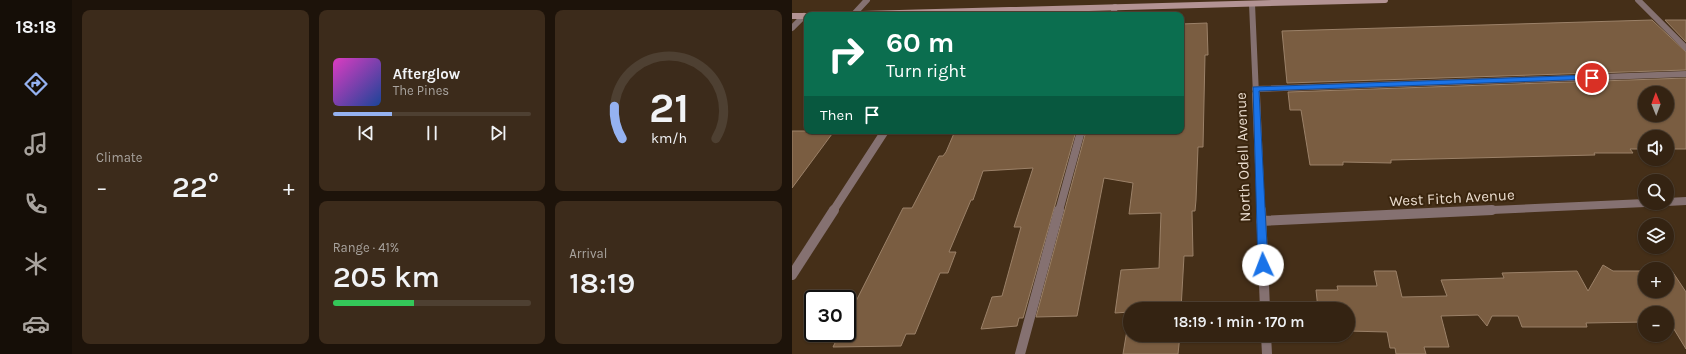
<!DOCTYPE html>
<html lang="en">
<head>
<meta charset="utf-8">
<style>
	:root { --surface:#342312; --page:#3c2b1b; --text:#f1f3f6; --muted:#a9a49f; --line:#4e4032; --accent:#95b2f1 }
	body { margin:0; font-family:Karla,sans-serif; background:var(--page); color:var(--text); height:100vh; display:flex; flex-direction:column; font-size:15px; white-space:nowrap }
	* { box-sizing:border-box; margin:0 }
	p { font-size:13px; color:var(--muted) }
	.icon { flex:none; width:22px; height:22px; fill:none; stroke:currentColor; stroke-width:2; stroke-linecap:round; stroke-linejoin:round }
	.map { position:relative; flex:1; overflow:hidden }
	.drawer { display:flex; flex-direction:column; gap:10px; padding:10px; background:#1d130a; width:720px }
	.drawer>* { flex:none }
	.guide { position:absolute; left:12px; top:12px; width:380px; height:122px; border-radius:8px; box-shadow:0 1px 3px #0004,0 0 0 1px var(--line); background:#0b6e4f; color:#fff; overflow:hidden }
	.needle { width:26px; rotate:359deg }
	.controls { position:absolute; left:846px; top:86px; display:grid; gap:8px }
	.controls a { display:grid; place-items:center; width:36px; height:36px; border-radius:50%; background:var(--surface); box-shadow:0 1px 3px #0004,0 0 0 1px var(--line); font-size:20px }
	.speed { position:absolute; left:12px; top:290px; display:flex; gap:8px; font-size:20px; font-weight:700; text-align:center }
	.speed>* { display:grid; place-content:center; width:52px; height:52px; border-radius:50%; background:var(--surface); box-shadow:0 1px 3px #0004,0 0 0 1px var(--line); line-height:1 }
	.speed .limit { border:2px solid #111; border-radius:6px; background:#fff; color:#111 }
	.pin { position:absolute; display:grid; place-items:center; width:34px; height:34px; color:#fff; margin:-17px; border:2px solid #fff; border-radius:50%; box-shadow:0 1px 4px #0007 }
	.me { position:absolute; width:44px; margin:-22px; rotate:358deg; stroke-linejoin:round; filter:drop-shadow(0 0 3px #0008) }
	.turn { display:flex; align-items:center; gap:14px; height:84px; padding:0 16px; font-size:18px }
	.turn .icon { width:52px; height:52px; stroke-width:2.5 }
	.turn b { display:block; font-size:28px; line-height:34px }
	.then { display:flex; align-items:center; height:38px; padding:0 16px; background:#0003; gap:8px; font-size:15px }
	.big { font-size:30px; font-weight:600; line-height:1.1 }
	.drawer .tile { flex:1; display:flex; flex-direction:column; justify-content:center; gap:6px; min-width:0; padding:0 14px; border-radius:8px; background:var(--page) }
	.drawer .dial { align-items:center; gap:0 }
	.dial svg { height:104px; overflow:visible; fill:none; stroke:var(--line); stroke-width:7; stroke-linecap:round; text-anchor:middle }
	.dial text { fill:var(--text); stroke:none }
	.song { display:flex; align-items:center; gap:12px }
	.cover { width:48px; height:48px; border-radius:6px; background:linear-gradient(135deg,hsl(310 70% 55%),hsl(220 70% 35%)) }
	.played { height:4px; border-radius:2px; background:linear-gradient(90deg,var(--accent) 30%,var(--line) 30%) }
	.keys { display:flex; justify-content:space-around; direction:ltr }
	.heat { display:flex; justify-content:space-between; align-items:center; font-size:22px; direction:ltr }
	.charge { height:6px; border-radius:3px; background:linear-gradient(90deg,#34c759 41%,var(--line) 0) }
	.drawer .tiles { flex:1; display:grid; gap:10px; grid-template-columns:repeat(3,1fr) }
	.tile:first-child { grid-row:span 2 }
	.trip { position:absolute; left:331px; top:302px; width:232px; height:40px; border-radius:20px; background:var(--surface); box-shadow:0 1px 3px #0004,0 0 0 1px var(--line); font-weight:600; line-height:40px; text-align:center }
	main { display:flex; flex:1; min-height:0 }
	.menu { display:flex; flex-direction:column; width:72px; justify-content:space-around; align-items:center; background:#150e07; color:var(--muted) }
	.menu .icon { width:28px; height:28px }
	.menu .selected { color:var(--accent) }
	.menu b { font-size:18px; color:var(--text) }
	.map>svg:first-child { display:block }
	.building { fill:#7a5d41; stroke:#9b8168; fill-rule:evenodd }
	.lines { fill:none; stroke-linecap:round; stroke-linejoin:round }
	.service-far2 { stroke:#857171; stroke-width:6 }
	.service-far1 { stroke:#857171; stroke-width:8 }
	.service { stroke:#857171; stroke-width:10 }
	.minor-far2 { stroke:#857171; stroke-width:6 }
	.minor-far1 { stroke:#857171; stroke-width:8 }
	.minor { stroke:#857171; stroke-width:10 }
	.secondary { stroke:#b39393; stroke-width:6 }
	.route { fill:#1a73e8; stroke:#114b97 }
	.labels { text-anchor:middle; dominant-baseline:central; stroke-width:4; stroke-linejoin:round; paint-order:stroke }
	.street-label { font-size:15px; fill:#eadcce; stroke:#3a250e }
</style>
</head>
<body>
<main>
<nav class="menu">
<b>18:18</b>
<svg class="icon selected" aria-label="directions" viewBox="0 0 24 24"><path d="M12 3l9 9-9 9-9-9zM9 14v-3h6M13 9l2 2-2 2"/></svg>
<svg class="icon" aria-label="music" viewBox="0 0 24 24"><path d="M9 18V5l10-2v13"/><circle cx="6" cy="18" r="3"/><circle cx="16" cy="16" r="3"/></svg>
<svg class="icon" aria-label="phone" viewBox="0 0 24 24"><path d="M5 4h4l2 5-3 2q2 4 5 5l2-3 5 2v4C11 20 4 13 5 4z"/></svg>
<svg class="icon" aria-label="climate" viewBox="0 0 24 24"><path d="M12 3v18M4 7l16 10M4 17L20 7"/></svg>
<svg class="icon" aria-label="car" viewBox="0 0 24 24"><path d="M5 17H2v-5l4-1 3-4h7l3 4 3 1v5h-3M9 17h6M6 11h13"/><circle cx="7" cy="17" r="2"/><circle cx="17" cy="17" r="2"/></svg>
</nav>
<section class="drawer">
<div class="tiles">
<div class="tile"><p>Climate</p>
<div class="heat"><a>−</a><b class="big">22°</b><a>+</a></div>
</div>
<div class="tile">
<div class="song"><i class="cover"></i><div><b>Afterglow</b><p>The Pines</p></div></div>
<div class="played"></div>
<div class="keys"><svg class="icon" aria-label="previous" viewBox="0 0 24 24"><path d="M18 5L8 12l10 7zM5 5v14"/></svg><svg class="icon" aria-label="pause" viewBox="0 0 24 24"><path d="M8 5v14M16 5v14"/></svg><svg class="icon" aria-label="next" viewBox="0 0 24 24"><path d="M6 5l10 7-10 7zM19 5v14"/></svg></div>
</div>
<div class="tile dial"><svg viewBox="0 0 100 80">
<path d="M14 69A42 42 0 1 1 86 69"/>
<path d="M14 69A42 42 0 0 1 8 44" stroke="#95b2f1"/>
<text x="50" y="56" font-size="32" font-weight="700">21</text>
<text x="50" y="72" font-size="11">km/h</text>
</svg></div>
<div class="tile"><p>Range · 41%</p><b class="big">205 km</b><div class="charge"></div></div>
<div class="tile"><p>Arrival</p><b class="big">18:19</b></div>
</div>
</section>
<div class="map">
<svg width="894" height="354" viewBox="0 0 894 354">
	<rect width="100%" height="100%" fill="#452f18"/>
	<g class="building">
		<polygon points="860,20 894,52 894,70 495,83 490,31"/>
		<polygon points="873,20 894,20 894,42"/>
		<polygon points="415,23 416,55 413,55 411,147 406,147 404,200 403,211 400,211 401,256 392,256 389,309 338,309 338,335 388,335 386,354 331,354 338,312 323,313 329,270 367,268 369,213 337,214 341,183 312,178 285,316 244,317 294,131 389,131 389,24"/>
		<path d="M894,78V149H875V137H853V149H838L841,153H802L803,155L599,160V163L551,162V165H518L509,110H498L496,92ZM853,93H875V115H853Z"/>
		<polygon points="0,131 36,131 35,134 40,134 0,188"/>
		<polygon points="163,131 284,131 231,318 227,318 225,326 189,329 200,297 210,296 229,227 222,227 241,168 191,171 181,200 179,200 157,252 164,252 156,273 148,273 123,334 114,334 109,346 41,347 48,333 55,333 55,319 111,208 120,208 147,156 151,156 154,152"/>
		<polygon points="811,265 821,271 853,271 853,291 875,291 875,271 880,271 894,292 894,349 877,321 875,321 875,313 853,313 853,322 794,323 795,327 730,327 726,316 700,316 695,326 686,315 649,316 657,347 632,347 634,354 604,354 603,348 598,348 595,332 556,331 556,309 526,309 524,290 546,290 545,286 585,286 582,271 604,271 610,297 655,296 649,280 712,278 710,273 785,271 796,291"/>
	</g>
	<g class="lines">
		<g class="service-far2">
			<polyline points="321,15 323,7"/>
			<polyline points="0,28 12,16"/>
			<polyline points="463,89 894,74"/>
		</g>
		<polyline class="service-far1" points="267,211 289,131"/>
		<polyline class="service" points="228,354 267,210"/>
		<g class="minor-far2">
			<polyline points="846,0 894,48"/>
			<polyline points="460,4 464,95"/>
			<polyline points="62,14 75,0"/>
		</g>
		<g class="minor-far1">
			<polyline points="464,94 469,211"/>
			<polyline points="875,202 894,201"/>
			<polyline points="41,211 93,131"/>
			<polyline points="678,211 853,203"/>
		</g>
		<g class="minor">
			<polyline points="469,210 473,309"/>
			<polyline points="469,221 700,210"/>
			<polyline points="0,275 42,210"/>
			<polyline points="474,335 475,354"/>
		</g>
		<g class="secondary">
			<polyline points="34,15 593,0"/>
			<polyline points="0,16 15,16"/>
		</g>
	</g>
	<polygon class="route" points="800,75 803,76 803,79 467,91 476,265 475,268 471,270 467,268 466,265 461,87"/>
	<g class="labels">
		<g class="street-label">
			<text transform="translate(451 157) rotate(-92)">North Odell Avenue</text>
			<text transform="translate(660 198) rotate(-3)">West Fitch Avenue</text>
		</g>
	</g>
</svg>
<div class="controls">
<a><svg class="needle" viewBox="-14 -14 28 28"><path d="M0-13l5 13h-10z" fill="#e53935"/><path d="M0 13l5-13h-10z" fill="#a9a49f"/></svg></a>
<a><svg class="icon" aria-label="sound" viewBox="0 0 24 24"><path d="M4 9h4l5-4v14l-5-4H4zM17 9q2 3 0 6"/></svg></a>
<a><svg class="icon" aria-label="search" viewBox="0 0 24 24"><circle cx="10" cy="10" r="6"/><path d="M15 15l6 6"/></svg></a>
<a><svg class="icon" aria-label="layers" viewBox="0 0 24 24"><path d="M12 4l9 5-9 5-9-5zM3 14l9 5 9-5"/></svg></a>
<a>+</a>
<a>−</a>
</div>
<div class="speed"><div class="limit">30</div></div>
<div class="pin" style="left:800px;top:78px;background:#d93025"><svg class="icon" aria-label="arrive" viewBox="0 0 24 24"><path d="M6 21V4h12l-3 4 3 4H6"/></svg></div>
<svg class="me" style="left:471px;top:265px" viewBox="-20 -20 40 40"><circle r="19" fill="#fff"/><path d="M0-13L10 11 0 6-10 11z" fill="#1a73e8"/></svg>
<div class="trip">18:19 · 1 min · 170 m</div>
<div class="guide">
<div class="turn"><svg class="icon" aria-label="right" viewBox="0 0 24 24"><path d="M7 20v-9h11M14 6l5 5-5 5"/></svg><div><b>60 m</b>Turn right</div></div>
<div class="then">Then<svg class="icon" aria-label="arrive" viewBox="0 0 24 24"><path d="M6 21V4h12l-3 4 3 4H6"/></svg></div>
</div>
</div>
</main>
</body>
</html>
